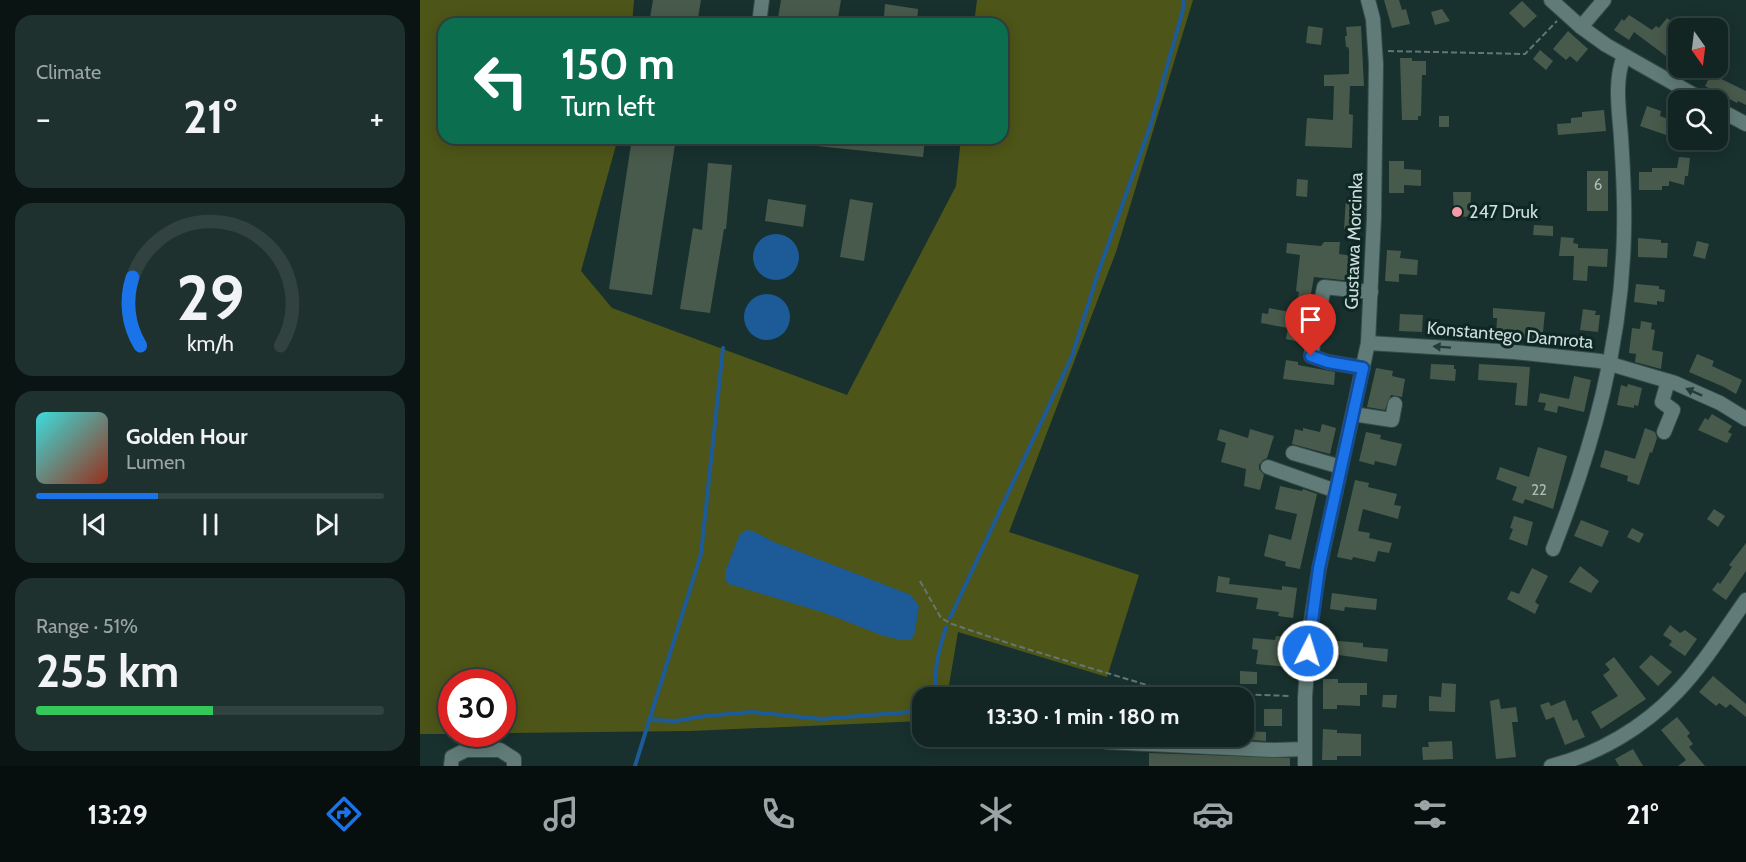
<!DOCTYPE html>
<html lang="en">
<head>
<meta charset="utf-8">
<style>
	:root { --surface:#122522; --page:#1f312f; --text:#f1f3f6; --muted:#9ca5a5; --line:#314240; --accent:#1a73e8 }
	body { margin:0; font-family:Cabin,sans-serif; background:var(--page); color:var(--text); height:100vh; display:flex; flex-direction:column; font-size:22px; white-space:nowrap }
	* { box-sizing:border-box; margin:0 }
	p { font-size:20px; color:var(--muted) }
	.icon { flex:none; width:33px; height:33px; fill:none; stroke:currentColor; stroke-width:2; stroke-linecap:round; stroke-linejoin:round }
	.map { position:relative; flex:1; overflow:hidden }
	.drawer { display:flex; flex-direction:column; gap:15px; padding:15px; background:#0a1413; width:420px }
	.drawer>* { flex:none }
	.top-card { position:absolute; left:18px; top:18px; width:570px; height:126px; border-radius:18px; box-shadow:0 3px 15px #0003,0 0 0 2px var(--line); background:#0b6e4f; color:#fff; overflow:hidden }
	.needle { width:39px; rotate:166deg }
	.controls { position:absolute; left:1248px; top:18px; display:grid; gap:12px }
	.controls a { display:grid; place-items:center; width:60px; height:60px; border-radius:12px; background:var(--surface); box-shadow:0 3px 15px #0003,0 0 0 2px var(--line); font-size:30px }
	.speed { position:absolute; left:18px; top:669px; display:flex; gap:12px; font-size:30px; font-weight:700; text-align:center }
	.speed>* { display:grid; place-content:center; width:78px; height:78px; border-radius:50%; background:var(--surface); box-shadow:0 3px 15px #0003,0 0 0 2px var(--line); line-height:1 }
	.speed .limit { border:9px solid #d22; background:#fff; color:#111 }
	.pin { position:absolute; display:grid; place-items:center; width:51px; height:51px; color:#fff; margin:-62px -26px; border-radius:50% 50% 50% 0; rotate:-45deg; box-shadow:0 0 6px #0007 }
	.pin .icon { rotate:45deg }
	.me { position:absolute; width:66px; margin:-33px; rotate:5deg; stroke-linejoin:round; filter:drop-shadow(0 0 4px #0008) }
	.turn { display:flex; align-items:center; gap:21px; height:126px; padding:0 24px; font-size:27px }
	.turn .icon { width:78px; height:78px; stroke-width:2.5 }
	.turn b { display:block; font-size:42px; line-height:51px }
	.big { font-size:45px; font-weight:700; line-height:1.1 }
	.drawer .tile { flex:1; display:flex; flex-direction:column; justify-content:center; gap:9px; min-width:0; padding:0 21px; border-radius:18px; background:var(--page) }
	.drawer .dial { align-items:center; gap:0 }
	.dial svg { height:156px; overflow:visible; fill:none; stroke:var(--line); stroke-width:7; stroke-linecap:round; text-anchor:middle }
	.dial text { fill:var(--text); stroke:none }
	.song { display:flex; align-items:center; gap:18px }
	.cover { width:72px; height:72px; border-radius:9px; background:linear-gradient(135deg,hsl(180 70% 55%),hsl(10 70% 35%)) }
	.played { height:6px; border-radius:3px; background:linear-gradient(90deg,var(--accent) 35%,var(--line) 35%) }
	.keys { display:flex; justify-content:space-around; direction:ltr }
	.heat { display:flex; justify-content:space-between; align-items:center; font-size:33px; direction:ltr }
	.charge { height:9px; border-radius:4px; background:linear-gradient(90deg,#34c759 51%,var(--line) 0) }
	.trip { position:absolute; left:492px; top:687px; width:342px; height:60px; border-radius:18px; background:var(--surface); box-shadow:0 3px 15px #0003,0 0 0 2px var(--line); font-weight:700; line-height:60px; text-align:center }
	.tab-bar { display:flex; height:96px; justify-content:space-around; align-items:center; background:#070f0e; color:var(--muted) }
	.tab-bar .icon { width:42px; height:42px }
	.tab-bar .selected { color:var(--accent) }
	.tab-bar b { font-size:27px; color:var(--text) }
	main { display:flex; flex:1; min-height:0 }
	.map>svg:first-child { display:block }
	.green { fill:#4e5518 }
	.water { fill:#1c5a98 }
	.lines { fill:none; stroke-linecap:round; stroke-linejoin:round }
	.stream { stroke:#1c5a98; stroke-width:4 }
	.building { fill:#485a4b }
	.minor-casing { stroke:#364c49; stroke-width:16 }
	.path { stroke:#627774; stroke-width:2; stroke-dasharray:6 3; stroke-linecap:butt }
	.minor { stroke:#617c78; stroke-width:14 }
	.oneway { fill:#223c39 }
	.route-casing { stroke:#114b97; stroke-width:15 }
	.route { stroke:#1a73e8; stroke-width:10 }
	.poi-dot { fill:#f49aa4; stroke:#0d2724; stroke-width:2 }
	.labels { text-anchor:middle; dominant-baseline:central; stroke-width:6; stroke-linejoin:round; paint-order:stroke }
	.number-label { font-size:15px; fill:#acbcb6 }
	.poi-label { font-size:18px; fill:#ceddda; stroke:#0d2724; text-anchor:start }
	.street-label { font-size:18px; fill:#ceddda; stroke:#0d2724 }
</style>
</head>
<body>
<main>
<section class="drawer">
<div class="tile"><p>Climate</p>
<div class="heat"><a>−</a><b class="big">21°</b><a>+</a></div>
</div>
<div class="tile dial"><svg viewBox="0 0 100 80">
<path d="M14 69A42 42 0 1 1 86 69"/>
<path d="M14 69A42 42 0 0 1 10 34" stroke="#1a73e8"/>
<text x="50" y="56" font-size="32" font-weight="700">29</text>
<text x="50" y="72" font-size="11">km/h</text>
</svg></div>
<div class="tile">
<div class="song"><i class="cover"></i><div><b>Golden Hour</b><p>Lumen</p></div></div>
<div class="played"></div>
<div class="keys"><svg class="icon" aria-label="previous" viewBox="0 0 24 24"><path d="M18 5L8 12l10 7zM5 5v14"/></svg><svg class="icon" aria-label="pause" viewBox="0 0 24 24"><path d="M8 5v14M16 5v14"/></svg><svg class="icon" aria-label="next" viewBox="0 0 24 24"><path d="M6 5l10 7-10 7zM19 5v14"/></svg></div>
</div>
<div class="tile"><p>Range · 51%</p><b class="big">255 km</b><div class="charge"></div></div>
</section>
<div class="map">
<svg width="1326" height="766" viewBox="0 0 1326 766">
	<rect width="100%" height="100%" fill="#18312e"/>
	<polygon class="green" points="0,0 214,0 212,24 24,24 24,138 198,138 161,271 192,308 427,395 536,186 541,138 582,138 582,24 554,24 557,0 773,0 696,252 589,532 719,575 687,677 538,632 527,697 502,698 502,721 271,731 83,733 82,682 32,682 32,734 36,734 0,734"/>
	<g class="water">
		<circle cx="356" cy="257" r="23"/>
		<circle cx="347" cy="317" r="23"/>
		<polygon points="327,530 333,531 354,542 491,595 499,606 494,637 489,640 480,640 461,635 405,613 309,584 305,579 305,572 320,534"/>
	</g>
	<g class="lines">
		<g class="stream">
			<polyline points="530,618 652,356 678,273 731,124 764,6 763,0"/>
			<path d="M517,698C513,670 518,653 526,627"/>
			<polyline points="231,720 256,721 285,716 332,712 401,719 502,711"/>
			<polyline points="215,766 281,554 303,348"/>
		</g>
	</g>
	<g class="building">
		<polygon points="233,0 281,0 277,24 229,24"/>
		<polygon points="361,0 421,0 417,24 357,24"/>
		<polygon points="964,0 979,0 982,10 986,9 990,24 972,28"/>
		<polygon points="1102,1 1117,16 1104,28 1089,13"/>
		<polygon points="465,4 498,9 497,21 464,17"/>
		<polygon points="1022,9 1030,21 1015,25 1011,12"/>
		<polygon points="1209,15 1232,30 1236,26 1239,28 1247,18 1258,27 1258,65 1214,32 1209,40 1194,30 1202,19 1204,21"/>
		<polygon points="888,26 903,28 901,45 886,43"/>
		<polygon points="941,26 944,86 930,86 929,114 933,115 932,148 885,146 887,118 913,120 914,86 904,86 904,75 929,74 929,50 928,47 926,47 925,36 927,36 926,27"/>
		<polygon points="1148,31 1168,49 1157,62 1150,56 1146,60 1133,49"/>
		<polygon points="1120,50 1133,61 1126,70 1113,59"/>
		<polygon points="980,58 992,58 992,61 1006,61 1006,75 1002,75 1001,116 998,116 998,120 982,120"/>
		<polygon points="1291,74 1326,91 1326,105 1318,101 1317,103 1285,86"/>
		<polygon points="1227,106 1241,111 1240,116 1257,122 1255,128 1258,128 1258,139 1220,126"/>
		<polygon points="1184,110 1186,131 1138,135 1137,124 1151,123 1151,118 1162,117 1162,112"/>
		<rect x="1019" y="116" width="10" height="11"/>
		<polygon points="212,138 256,138 232,295 189,289"/>
		<polygon points="388,138 496,138 505,139 503,157 387,145"/>
		<polygon points="1259,157 1270,158 1268,176 1265,176 1264,185 1249,181 1249,186 1242,186 1242,190 1219,190 1219,172 1232,172 1232,168 1257,168"/>
		<polygon points="969,161 984,161 984,169 1001,170 1001,186 984,185 984,193 969,193"/>
		<polygon points="288,163 312,165 306,229 304,229 290,313 260,309 273,228 282,230"/>
		<rect x="1167" y="171" width="21" height="40"/>
		<polygon points="877,179 888,180 887,197 876,196"/>
		<polygon points="1033,192 1051,192 1050,217 1034,216"/>
		<polygon points="926,198 942,199 940,227 934,227 934,229 924,229"/>
		<polygon points="348,199 386,205 383,227 345,221"/>
		<polygon points="430,199 453,203 444,261 420,257"/>
		<polygon points="1114,225 1133,226 1133,236 1113,235"/>
		<polygon points="1141,237 1154,238 1153,243 1158,244 1158,248 1188,249 1187,267 1168,266 1167,281 1153,280 1154,256 1139,256"/>
		<polygon points="1218,238 1241,240 1241,243 1248,243 1247,258 1218,257"/>
		<polygon points="1277,241 1289,244 1285,259 1273,256"/>
		<polygon points="904,242 920,242 919,254 933,256 931,281 894,277 890,299 892,299 884,343 866,339 868,328 841,323 842,313 848,314 849,308 875,313 879,292 876,291 880,255 866,253 867,243 901,246"/>
		<polygon points="967,250 981,251 980,258 998,260 997,275 979,274 979,282 965,281"/>
		<polygon points="1216,284 1239,286 1239,289 1245,290 1244,302 1237,301 1237,305 1214,302"/>
		<polygon points="1073,308 1125,312 1122,342 1111,341 1111,338 1076,337 1077,318 1073,318"/>
		<polygon points="1163,309 1176,311 1175,315 1180,315 1178,332 1160,330"/>
		<polygon points="980,314 1003,315 1002,332 979,331"/>
		<polygon points="1221,321 1232,323 1231,329 1235,330 1232,350 1243,352 1241,369 1215,362 1216,354 1209,353 1212,328 1220,329"/>
		<polygon points="1277,354 1294,361 1292,366 1322,380 1316,394 1304,387 1269,372"/>
		<polygon points="866,360 878,362 878,365 915,372 914,385 863,379"/>
		<polygon points="1011,364 1034,365 1034,369 1036,369 1035,381 1010,379"/>
		<polygon points="1059,364 1110,367 1107,406 1095,405 1097,383 1058,380"/>
		<polygon points="956,368 973,371 972,376 985,379 982,397 971,395 965,410 947,407"/>
		<polygon points="1154,376 1171,380 1164,412 1138,406 1137,413 1124,410 1126,403 1118,402 1120,393 1149,399"/>
		<polygon points="1208,384 1222,388 1218,406 1214,405 1214,408 1197,405 1201,385 1207,387"/>
		<polygon points="1292,414 1312,426 1308,432 1312,434 1307,443 1278,430 1285,418 1288,420"/>
		<polygon points="902,424 916,428 910,454 872,444 875,429 883,431 883,428 900,432"/>
		<polygon points="1225,428 1235,432 1237,438 1232,453 1230,452 1219,485 1207,481 1208,476 1180,467 1185,450 1215,459"/>
		<polygon points="800,429 828,438 830,429 854,436 847,458 843,460 839,465 839,469 844,475 840,490 824,486 826,469 801,462 806,443 797,440"/>
		<polygon points="946,432 961,435 960,439 982,444 976,466 955,461 954,465 939,461"/>
		<polygon points="1118,447 1147,456 1133,509 1105,499 1103,504 1092,500 1097,487 1076,479 1080,467 1109,477"/>
		<polygon points="935,480 949,483 948,487 977,494 974,505 981,506 978,519 943,509 938,531 950,533 949,538 972,543 969,553 958,551 955,562 933,557 932,560 917,557"/>
		<polygon points="860,486 882,491 883,489 897,494 880,569 865,566 866,562 844,556 849,534 871,540 872,536 877,514 855,509"/>
		<polygon points="1294,509 1305,516 1298,527 1287,519"/>
		<polygon points="1094,516 1113,522 1107,546 1089,539 1093,529 1090,528"/>
		<polygon points="1161,520 1189,531 1182,547 1154,536"/>
		<polygon points="1212,528 1224,534 1219,543 1207,537"/>
		<polygon points="1326,543 1326,571 1306,600 1292,590 1298,582 1300,584 1312,567 1309,565"/>
		<polygon points="1160,566 1179,581 1171,593 1149,582"/>
		<polygon points="1112,568 1128,576 1115,602 1119,605 1115,614 1087,599 1091,591 1099,594"/>
		<polygon points="798,576 810,578 809,584 862,590 862,586 877,588 873,618 858,616 859,612 836,609 838,598 796,592"/>
		<polygon points="912,593 957,599 956,610 925,607 924,611 910,609"/>
		<polygon points="1250,625 1260,633 1265,630 1277,639 1265,656 1249,645 1252,641 1243,635"/>
		<polygon points="856,636 871,637 868,667 836,664 838,650 832,649 833,638 855,640"/>
		<polygon points="906,640 943,643 943,647 968,649 967,662 919,655 919,659 904,657"/>
		<polygon points="1231,655 1252,672 1238,686 1219,667"/>
		<polygon points="1194,657 1226,699 1181,729 1171,712 1198,696 1183,675 1190,670 1185,664"/>
		<polygon points="820,671 837,672 837,684 820,684"/>
		<polygon points="1293,676 1326,704 1326,717 1310,704 1306,708 1299,703 1296,706 1279,692"/>
		<polygon points="903,679 918,679 918,683 947,683 947,695 940,695 940,706 917,705 917,709 903,709"/>
		<polygon points="1022,683 1036,684 1035,712 1009,711 1009,696 1021,697"/>
		<polygon points="963,695 977,695 976,708 962,707"/>
		<polygon points="1079,699 1081,709 1096,707 1098,722 1092,722 1096,757 1076,759 1070,701"/>
		<polygon points="1145,700 1153,721 1157,719 1165,737 1145,745 1134,717 1126,720 1120,705 1129,702 1131,706"/>
		<rect x="844" y="709" width="18" height="17"/>
		<polygon points="1257,717 1270,733 1267,736 1273,744 1269,747 1285,766 1258,766 1266,760 1241,730"/>
		<polygon points="903,729 917,730 917,733 941,734 941,756 917,756 917,760 902,760"/>
		<polygon points="824,731 846,732 846,741 816,739 816,736 824,736"/>
		<polygon points="1032,741 1033,759 1003,760 1002,747 1009,747 1008,742"/>
		<polygon points="1213,749 1223,766 1199,766 1195,759"/>
		<polygon points="729,753 870,758 870,766 729,766"/>
	</g>
	<g class="lines">
		<defs>
			<g id="minor">
				<polyline points="1131,0 1161,27 1186,45 1283,100"/>
				<polyline points="339,24 342,0"/>
				<polyline points="1161,27 1184,0"/>
				<polyline points="1298,109 1326,124"/>
				<polyline points="948,343 1094,352 1180,361 1255,383 1300,403 1326,419"/>
				<polyline points="943,368 908,362 891,356 904,287 951,292"/>
				<polyline points="933,414 972,420 975,404"/>
				<polyline points="1244,432 1253,410 1242,402 1248,381"/>
				<polyline points="873,453 921,467"/>
				<polyline points="848,467 916,491"/>
				<path d="M1133,549C1173,446 1202,344 1204,232C1205,200 1203,168 1201,137C1199,110 1194,81 1204,56"/>
				<polyline points="687,742 854,750 885,749"/>
				<polyline points="31,766 32,757 46,750 80,750 94,759 94,766"/>
				<polyline points="885,766 885,697 890,629 899,569 948,343 954,217 956,64 953,19 948,0"/>
				<path d="M1131,766C1178,754 1223,728 1257,692C1283,665 1304,631 1326,600"/>
			</g>
		</defs>
		<use href="#minor" class="minor-casing"/>
		<g class="path">
			<polyline points="968,51 1105,54 1137,21"/>
			<polyline points="500,581 521,618 532,624 594,645 750,692 871,696"/>
		</g>
		<use href="#minor" class="minor"/>
	</g>
	<defs><path id="oneway-solid" d="M-6-.8H1V-3.2L6.5 0L1 3.2V.8H-6Z" transform="scale(1.5)"/></defs>
	<g class="oneway">
		<use href="#oneway-solid" transform="translate(1022 347) rotate(-176)"/>
		<use href="#oneway-solid" transform="translate(1274 392) rotate(-156)"/>
	</g>
	<g class="lines">
		<defs>
			<polyline id="route" points="888,651 899,568 943,368 908,362 891,356"/>
		</defs>
		<use href="#route" class="route-casing"/>
		<use href="#route" class="route"/>
	</g>
	<circle class="poi-dot" cx="1037" cy="212" r="6"/>
	<g class="labels">
		<g class="number-label">
			<text x="1178" y="185">6</text>
			<text x="1119" y="490">22</text>
		</g>
		<g class="poi-label">
			<text x="1049" y="212">247 Druk</text>
		</g>
		<g class="street-label">
			<text transform="translate(934 241) rotate(-88)">Gustawa Morcinka</text>
			<text transform="translate(1090 335) rotate(5)">Konstantego Damrota</text>
		</g>
	</g>
</svg>
<div class="controls">
<a><svg class="needle" viewBox="-14 -14 28 28"><path d="M0-13l5 13h-10z" fill="#e53935"/><path d="M0 13l5-13h-10z" fill="#9ca5a5"/></svg></a>
<a><svg class="icon" aria-label="search" viewBox="0 0 24 24"><circle cx="10" cy="10" r="6"/><path d="M15 15l6 6"/></svg></a>
</div>
<div class="speed"><div class="limit">30</div></div>
<div class="pin" style="left:891px;top:356px;background:#d93025"><svg class="icon" aria-label="arrive" viewBox="0 0 24 24"><path d="M6 21V4h12l-3 4 3 4H6"/></svg></div>
<svg class="me" style="left:888px;top:651px" viewBox="-20 -20 40 40"><circle r="17" fill="#1a73e8" stroke="#fff" stroke-width="3"/><path d="M0-11L8 9 0 5-8 9z" fill="#fff"/></svg>
<div class="trip">13:30 · 1 min · 180 m</div>
<div class="top-card">
<div class="turn"><svg class="icon" aria-label="left" viewBox="0 0 24 24"><path d="M17 20v-9H6M10 6l-5 5 5 5"/></svg><div><b>150 m</b>Turn left</div></div>
</div>
</div>
</main>
<nav class="tab-bar">
<b>13:29</b>
<svg class="icon selected" aria-label="directions" viewBox="0 0 24 24"><path d="M12 3l9 9-9 9-9-9zM9 14v-3h6M13 9l2 2-2 2"/></svg>
<svg class="icon" aria-label="music" viewBox="0 0 24 24"><path d="M9 18V5l10-2v13"/><circle cx="6" cy="18" r="3"/><circle cx="16" cy="16" r="3"/></svg>
<svg class="icon" aria-label="phone" viewBox="0 0 24 24"><path d="M5 4h4l2 5-3 2q2 4 5 5l2-3 5 2v4C11 20 4 13 5 4z"/></svg>
<svg class="icon" aria-label="climate" viewBox="0 0 24 24"><path d="M12 3v18M4 7l16 10M4 17L20 7"/></svg>
<svg class="icon" aria-label="car" viewBox="0 0 24 24"><path d="M5 17H2v-5l4-1 3-4h7l3 4 3 1v5h-3M9 17h6M6 11h13"/><circle cx="7" cy="17" r="2"/><circle cx="17" cy="17" r="2"/></svg>
<svg class="icon" aria-label="filters" viewBox="0 0 24 24"><path d="M4 7h16M4 17h16"/><circle cx="9" cy="7" r="2"/><circle cx="15" cy="17" r="2"/></svg>
<b>21°</b>
</nav>
</body>
</html>
